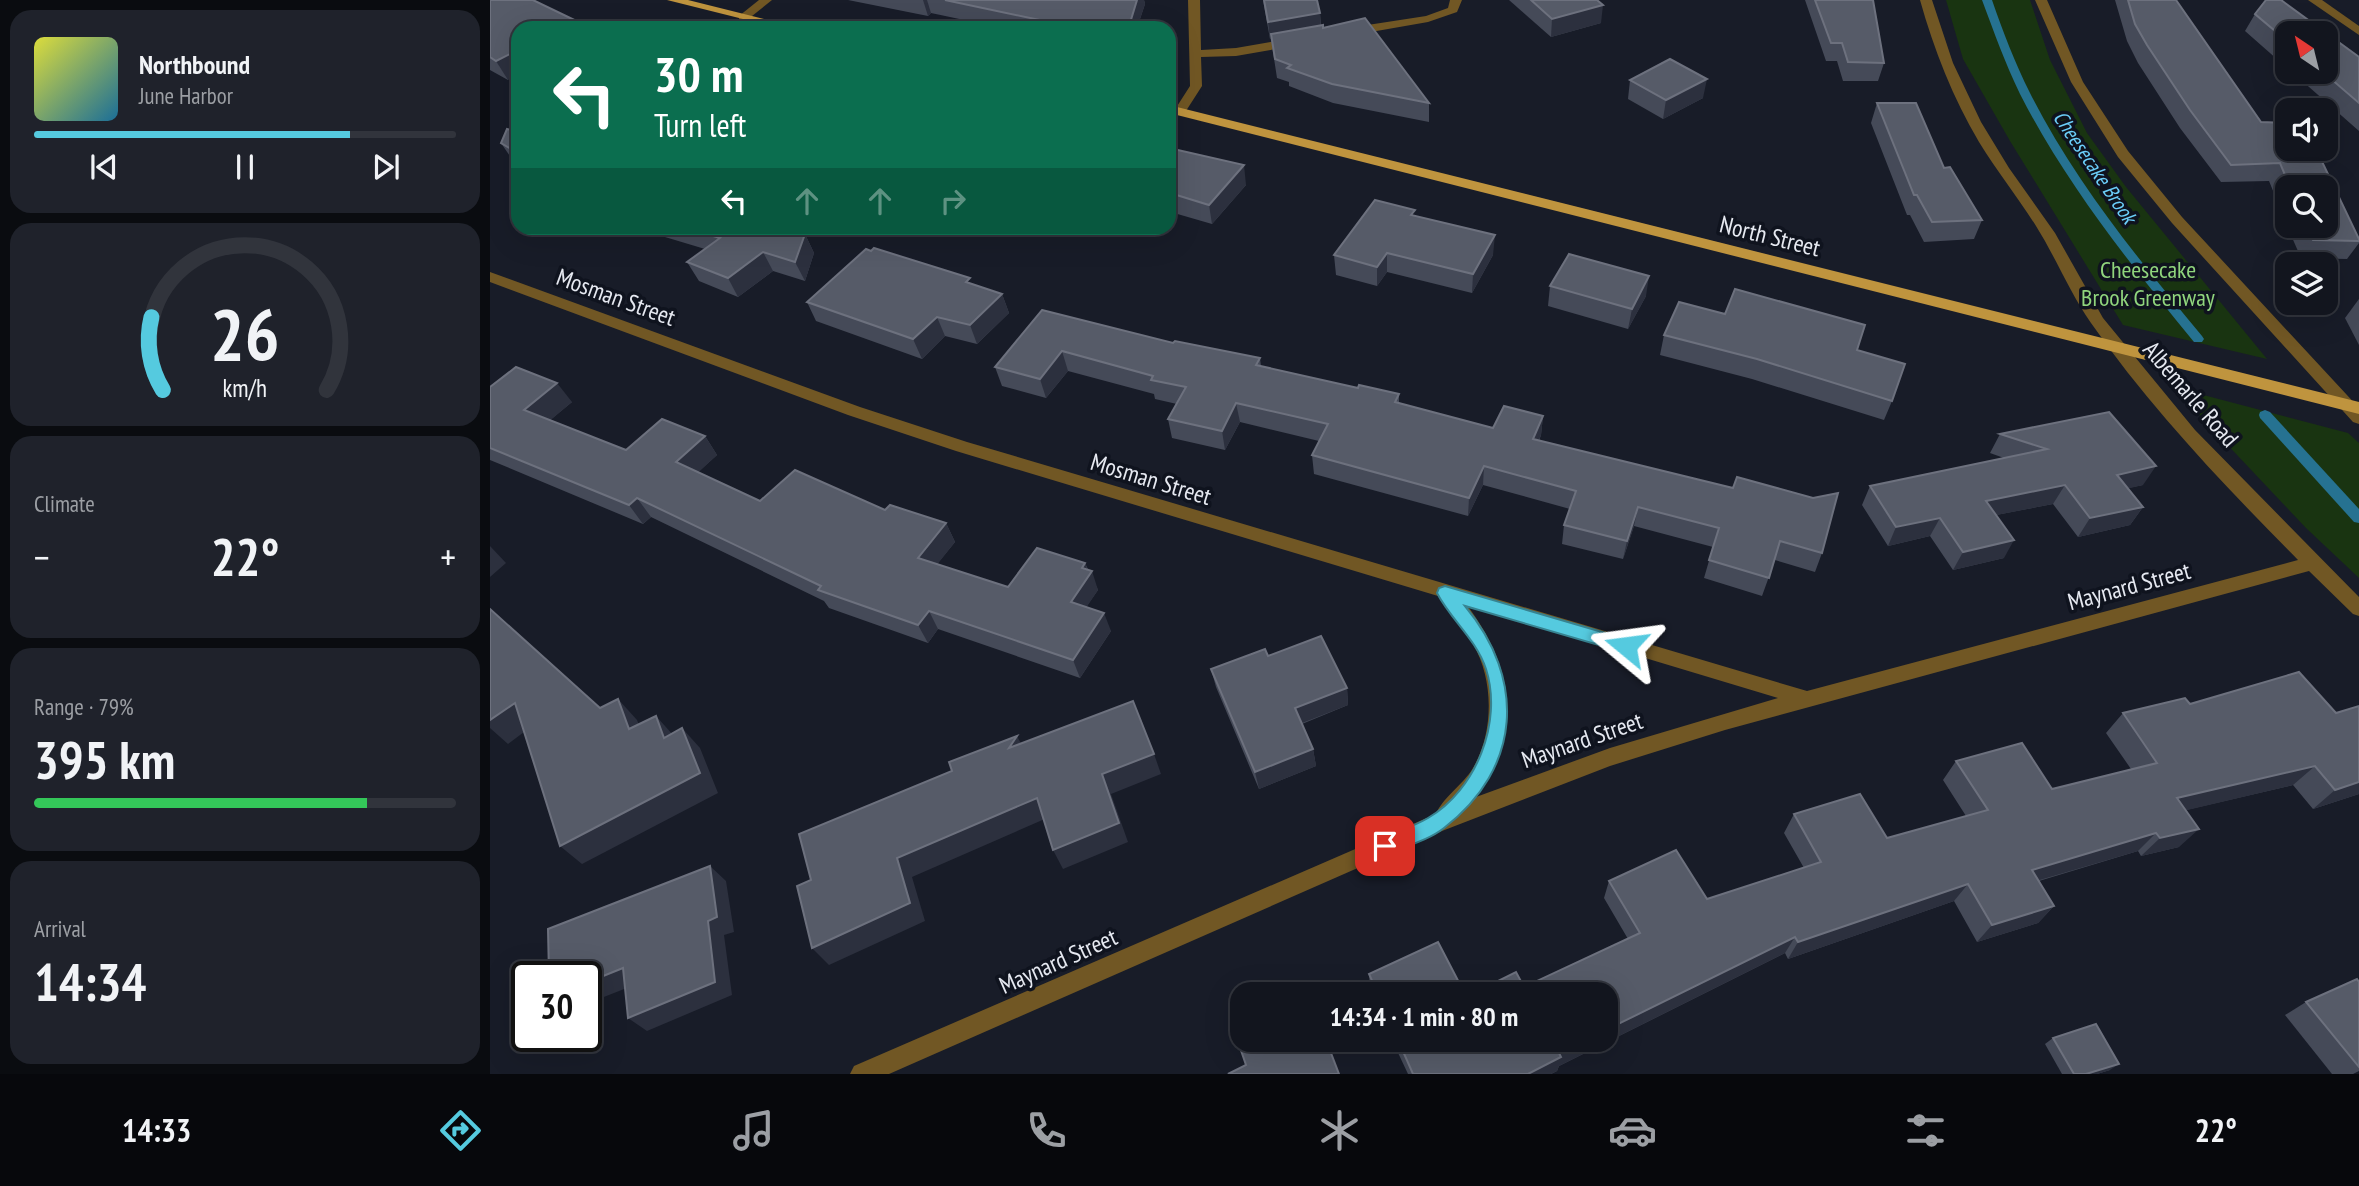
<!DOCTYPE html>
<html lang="en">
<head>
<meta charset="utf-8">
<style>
	:root { --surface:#12151e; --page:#1f222b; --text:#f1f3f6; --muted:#9c9fa4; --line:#31343c; --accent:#55cadf }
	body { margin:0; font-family:"PT Sans Narrow",sans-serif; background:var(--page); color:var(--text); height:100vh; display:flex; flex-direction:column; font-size:26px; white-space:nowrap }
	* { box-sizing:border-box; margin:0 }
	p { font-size:23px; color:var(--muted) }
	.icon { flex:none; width:38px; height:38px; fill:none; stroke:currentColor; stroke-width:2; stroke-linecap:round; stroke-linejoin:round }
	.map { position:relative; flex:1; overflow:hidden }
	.drawer { display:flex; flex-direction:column; gap:10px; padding:10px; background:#0a0c10; width:490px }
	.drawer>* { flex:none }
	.hud { position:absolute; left:21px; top:21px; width:665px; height:214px; border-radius:21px; box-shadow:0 7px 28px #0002,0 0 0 2px var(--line); background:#0b6e4f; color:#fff; overflow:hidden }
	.needle { width:46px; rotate:325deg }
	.tools { position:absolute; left:1785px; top:21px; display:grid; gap:14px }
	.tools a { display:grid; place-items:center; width:63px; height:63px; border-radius:14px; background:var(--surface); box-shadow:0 7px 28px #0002,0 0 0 2px var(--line); font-size:35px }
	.speed { position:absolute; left:21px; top:961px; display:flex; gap:14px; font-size:35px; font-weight:700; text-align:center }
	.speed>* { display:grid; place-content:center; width:91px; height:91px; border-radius:50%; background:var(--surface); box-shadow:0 7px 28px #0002,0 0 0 2px var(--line); line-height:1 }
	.speed .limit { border:4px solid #111; border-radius:10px; background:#fff; color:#111 }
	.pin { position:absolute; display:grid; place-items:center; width:60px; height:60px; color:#fff; margin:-30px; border-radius:14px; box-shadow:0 4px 10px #0006 }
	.me { position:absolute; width:77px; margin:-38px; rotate:286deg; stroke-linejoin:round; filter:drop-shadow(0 0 5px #0008) }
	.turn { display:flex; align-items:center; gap:24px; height:147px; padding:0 28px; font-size:32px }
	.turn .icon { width:91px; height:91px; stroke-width:2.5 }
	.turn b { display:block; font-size:49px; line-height:60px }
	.lanes { display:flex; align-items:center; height:66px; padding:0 28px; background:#0003; justify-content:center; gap:35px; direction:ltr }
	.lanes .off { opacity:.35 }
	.big { font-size:52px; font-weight:700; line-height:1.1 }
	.drawer .tile { flex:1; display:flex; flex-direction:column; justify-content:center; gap:10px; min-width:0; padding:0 24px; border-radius:21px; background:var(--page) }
	.drawer .dial { align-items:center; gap:0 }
	.dial svg { height:182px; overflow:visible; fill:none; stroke:var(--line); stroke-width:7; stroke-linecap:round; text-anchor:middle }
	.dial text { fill:var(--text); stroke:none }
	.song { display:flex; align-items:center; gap:21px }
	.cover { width:84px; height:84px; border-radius:10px; background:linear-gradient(135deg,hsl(60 70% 55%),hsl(200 70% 35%)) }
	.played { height:7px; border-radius:4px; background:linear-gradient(90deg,var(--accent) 75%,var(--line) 75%) }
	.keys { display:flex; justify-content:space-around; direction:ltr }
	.heat { display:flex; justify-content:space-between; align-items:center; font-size:38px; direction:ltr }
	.charge { height:10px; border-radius:5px; background:linear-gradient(90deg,#34c759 79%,var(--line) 0) }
	.trip { position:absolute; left:740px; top:982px; width:388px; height:70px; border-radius:21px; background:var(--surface); box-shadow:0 7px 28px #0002,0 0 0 2px var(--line); font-weight:700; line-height:70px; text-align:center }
	.tab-bar { display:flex; height:112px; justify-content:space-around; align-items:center; background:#07080c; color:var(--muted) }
	.tab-bar .icon { width:49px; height:49px }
	.tab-bar .current { color:var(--accent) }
	.tab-bar b { font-size:32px; color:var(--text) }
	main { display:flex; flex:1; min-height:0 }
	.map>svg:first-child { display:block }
	.green { fill:#193411 }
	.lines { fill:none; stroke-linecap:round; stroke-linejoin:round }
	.stream { fill:#267291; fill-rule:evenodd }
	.minor { fill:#715724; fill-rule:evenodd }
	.major { fill:#bf943e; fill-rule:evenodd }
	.wall { fill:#454a58 }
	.shaded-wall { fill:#2c303e }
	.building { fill:#565b68; stroke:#6d717e; stroke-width:2 }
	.route { fill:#55cadf; stroke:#378391; stroke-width:2 }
	.labels { text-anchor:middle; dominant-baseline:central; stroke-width:7; stroke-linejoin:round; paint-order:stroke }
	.far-water-label { font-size:21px; font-style:italic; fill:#6bcef9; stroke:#0f131e }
	.street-label { font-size:24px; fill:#e6e9f1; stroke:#0f131e }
	.park-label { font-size:24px; fill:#90d57d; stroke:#0f131e }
</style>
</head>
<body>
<main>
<section class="drawer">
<div class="tile">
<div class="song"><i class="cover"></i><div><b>Northbound</b><p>June Harbor</p></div></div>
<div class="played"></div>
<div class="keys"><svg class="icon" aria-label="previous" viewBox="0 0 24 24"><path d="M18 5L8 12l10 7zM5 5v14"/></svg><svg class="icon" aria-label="pause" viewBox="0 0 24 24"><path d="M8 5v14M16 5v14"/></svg><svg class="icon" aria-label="next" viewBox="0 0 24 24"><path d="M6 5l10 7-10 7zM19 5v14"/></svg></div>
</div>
<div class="tile dial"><svg viewBox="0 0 100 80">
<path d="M14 69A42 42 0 1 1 86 69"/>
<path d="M14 69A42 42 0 0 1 9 37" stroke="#55cadf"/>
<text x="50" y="56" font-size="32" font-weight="700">26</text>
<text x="50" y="72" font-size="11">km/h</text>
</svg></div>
<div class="tile"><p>Climate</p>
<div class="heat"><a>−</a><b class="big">22°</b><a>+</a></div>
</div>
<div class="tile"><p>Range · 79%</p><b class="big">395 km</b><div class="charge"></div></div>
<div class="tile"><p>Arrival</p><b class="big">14:34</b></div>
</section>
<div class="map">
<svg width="1869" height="1074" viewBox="0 0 1869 1074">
	<rect width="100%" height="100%" fill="#181c28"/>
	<g class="green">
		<polygon points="1456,0 1540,0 1560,60 1597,133 1636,187 1777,359 1633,325 1520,141 1473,59"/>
		<polygon points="1702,392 1858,433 1869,443 1869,578 1816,528 1698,403"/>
	</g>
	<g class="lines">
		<g class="stream">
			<path d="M1492,0H1502C1513,32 1525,63 1540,93C1585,182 1649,260 1712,336L1714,339L1712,342H1704C1640,264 1576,184 1530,94C1515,63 1504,32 1492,0Z"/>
			<polygon points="1775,410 1780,412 1869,509 1869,523 1864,522 1770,418 1769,415 1770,412"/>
		</g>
		<g class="minor">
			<polygon points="269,0 282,0 257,20 249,20 249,16"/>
			<polygon points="698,0 710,0 711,50 746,48 803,38 809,42 803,46 746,56 711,57 712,86 694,114 686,114 684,111 700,86"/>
			<polygon points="960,0 972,0 967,12 938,22 858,36 852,32 858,28 936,16 958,8"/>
			<path d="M1430,0H1442L1463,63L1491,122L1519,168L1565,233L1613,318L1705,430L1869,597V616L1863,614L1819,571L1235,730L1120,766L952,831L399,1074H360L364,1066L946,814C953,797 973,785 983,768C1004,732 1004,680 983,644C973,627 958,613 948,596L466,451L358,415L0,282V272L370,407L477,442L1317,691L1808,560C1735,486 1661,409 1601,323C1580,293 1566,258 1546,226C1528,198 1507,171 1489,142C1463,98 1444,50 1430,0ZM976,604L1288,698L1120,748L986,797C1036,733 1022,664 976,604Z"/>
			<polygon points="1545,0 1557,0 1593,82 1638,151 1692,217 1869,408 1869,424 1863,422 1682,223 1628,157 1581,82"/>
			<polygon points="1818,0 1832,0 1869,26 1869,35"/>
		</g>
		<g class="major">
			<polygon points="177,0 198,0 310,28 289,28"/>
			<polygon points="679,105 1869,402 1869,414 679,113"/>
		</g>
	</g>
	<g class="wall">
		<polygon points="0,0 28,28 18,80 0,70"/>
		<polygon points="358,0 654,0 655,4 647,28 512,28 441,13 438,16"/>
		<polygon points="773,0 827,0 830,13 831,25 939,103 939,122 843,103 799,86 799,82 787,78 781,39 780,39"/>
		<polygon points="1019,0 1107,0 1111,23 1061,37"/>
		<polygon points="1315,0 1383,0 1394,63 1388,81 1353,81 1347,61 1336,61"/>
		<polygon points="1625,0 1686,0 1771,122 1797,123 1797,149 1826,149 1869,239 1869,243 1857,259 1811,258 1797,226 1836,226 1836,187 1797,187 1797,225 1779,181 1731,182 1690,128 1648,63 1637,41"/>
		<polygon points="1765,14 1869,57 1869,131 1802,72 1836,72 1797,33 1797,68 1755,31"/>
		<polygon points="1140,80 1213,98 1173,119 1138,99"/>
		<polygon points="1387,103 1454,168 1492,220 1484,239 1434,242 1420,215 1417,215 1381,123"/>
		<polygon points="28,132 28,165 24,162 11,143"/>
		<polygon points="679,148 756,185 722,224 684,213 683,205 679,204"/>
		<polygon points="925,216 1003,255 982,293 897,272 887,286 846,275 844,255"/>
		<polygon points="125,228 297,228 315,234 324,253 315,281 283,271 248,297 209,281 197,262 215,249 155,231 149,236"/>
		<polygon points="481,283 512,294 519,313 487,344 455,336 432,359 326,321 317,302"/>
		<polygon points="1060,286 1156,296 1138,329 1058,306"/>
		<polygon points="1869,299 1869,345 1855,318"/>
		<polygon points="552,310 683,343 770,358 771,366 868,388 909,394 909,403 1003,428 1053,416 1051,435 1049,441 1332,553 1325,572 1285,560 1272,596 1214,578 1223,547 1144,526 1133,559 1072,544 1074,525 1080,509 993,485 978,516 824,474 822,455 829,441 750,422 735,450 682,438 678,419 687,404 665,399 664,394 578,371 556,398 512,386 505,367"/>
		<polygon points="1174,335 1367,350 1402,401 1394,420 1262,379 1170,355"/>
		<polygon points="0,387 82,402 60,420 136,450 215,436 227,455 208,472 270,501 395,510 456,523 465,542 447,564 518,587 595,563 608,590 596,607 621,631 590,678 448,629 438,643 339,608 334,601 161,517 153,524 0,460"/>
		<polygon points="1619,412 1653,485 1638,488 1653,507 1640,525 1588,537 1563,504 1506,515 1514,558 1463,570 1440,536 1398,546 1372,505 1380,486 1514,458 1500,453 1510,434"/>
		<polygon points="778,656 857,688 858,705 812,724 823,749 826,766 769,789 726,687 721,669"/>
		<polygon points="1700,704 1846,713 1869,706 1869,794 1823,809 1803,785 1696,810 1689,847 1651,856 1648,851 1549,881 1564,906 1548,923 1487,942 1464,901 1298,959 1295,953 1069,1066 1067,1071 1061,1074 918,1074 902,1040 1116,1040 1034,987 1138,939 1114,898 1119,881 1217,899 1314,868 1294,833 1304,814 1397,838 1476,816 1453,780 1466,761 1562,789 1641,769 1616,733 1633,713"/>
		<polygon points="879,974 975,994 882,994 880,990"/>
		<polygon points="1869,982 1869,1071 1863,1074 1842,1074 1795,1015 1816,1002"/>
		<polygon points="1563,1038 1620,1070 1607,1074 1572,1074 1555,1044"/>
	</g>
	<g class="shaded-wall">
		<polygon points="433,0 437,0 441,13 438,16"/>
		<polygon points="647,0 654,0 655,4 647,28 641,28 640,23"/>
		<polygon points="1113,5 1111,23 1061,37 1062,19"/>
		<polygon points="830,13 831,31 780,39 778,22"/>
		<polygon points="28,50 28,75 18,80 6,61"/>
		<polygon points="1217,79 1213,98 1173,119 1176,100"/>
		<polygon points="754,165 756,185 722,224 719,205"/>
		<polygon points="144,228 154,228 155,231 149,236"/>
		<polygon points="315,234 324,253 315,281 305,262"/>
		<polygon points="1005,235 1003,255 982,293 983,274"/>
		<polygon points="273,252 283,271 248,297 238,278"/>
		<polygon points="897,253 897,272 887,286 887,267"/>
		<polygon points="1159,276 1156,296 1138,329 1142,309"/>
		<polygon points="512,294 519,313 487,344 480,325"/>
		<polygon points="447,317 455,336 432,359 423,339"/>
		<polygon points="572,351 578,371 556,398 550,379"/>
		<polygon points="67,383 82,402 50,429 34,410"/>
		<polygon points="746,403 750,422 735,450 732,431"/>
		<polygon points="1053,416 1051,435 1041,458 1043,439"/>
		<polygon points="215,436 227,455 199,481 186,462"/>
		<polygon points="994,466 993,485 978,516 979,498"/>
		<polygon points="1666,466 1653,485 1615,494 1627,475"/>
		<polygon points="1575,485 1563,504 1486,519 1496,501"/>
		<polygon points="147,498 161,517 153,524 139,505"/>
		<polygon points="1148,507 1144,526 1133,559 1137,541"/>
		<polygon points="1653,507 1640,525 1588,537 1600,518"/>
		<polygon points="1450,518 1440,536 1398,546 1406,527"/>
		<polygon points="456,523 465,542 438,576 428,558"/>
		<polygon points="1524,540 1514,558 1463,570 1473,552"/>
		<polygon points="0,546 16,563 0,577"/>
		<polygon points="595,563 599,574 602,571 608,590 588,620 581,602 592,568"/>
		<polygon points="439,611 448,629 438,643 428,625"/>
		<polygon points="614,613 621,631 590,678 583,660"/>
		<polygon points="857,688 858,705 807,725 805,708"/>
		<polygon points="128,699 147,720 158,748 139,729"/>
		<polygon points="25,703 46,723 18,744 0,728 0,720"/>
		<polygon points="166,716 184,736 174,738"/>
		<polygon points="192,728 210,748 228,793 92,864 70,846"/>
		<polygon points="527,736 538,757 519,748"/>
		<polygon points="823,749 826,766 769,789 765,772"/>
		<polygon points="664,754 671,774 621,794 638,842 573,869 563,850 612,774"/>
		<polygon points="1825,766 1803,785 1668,817 1687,798"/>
		<polygon points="1869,782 1869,794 1823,809 1845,790"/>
		<polygon points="547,798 557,818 422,877 435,921 339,965 322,948 407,858"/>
		<polygon points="1709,829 1689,847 1651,856 1670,838"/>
		<polygon points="1666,833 1648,851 1526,887 1542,870"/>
		<polygon points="220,866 236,881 244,932 234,935 242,995 157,1031 138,1018 218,921"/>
		<polygon points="1478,884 1464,901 1298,959 1308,942"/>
		<polygon points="1564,906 1548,923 1487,942 1502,925"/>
		<polygon points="1305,937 1295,953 1069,1066 1067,1071 1061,1074 1038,1074 1069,1053 1097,1040 1116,1040 1116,1030"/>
		<polygon points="133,968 152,982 96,1004 96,983"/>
		<polygon points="1629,1064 1620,1070 1607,1074 1596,1074"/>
	</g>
	<g class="building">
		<polygon points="0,0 43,0 101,28 28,28 28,50 6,61 0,57"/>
		<polygon points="455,0 647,0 640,23 628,23 627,27 583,27"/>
		<polygon points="774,0 827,0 830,13 778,22"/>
		<polygon points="1041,0 1107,0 1113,5 1062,19"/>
		<polygon points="1325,0 1383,0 1394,63 1358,62 1352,43 1341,43"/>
		<polygon points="1638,0 1686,0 1771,122 1797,123 1797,149 1826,149 1869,239 1869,241 1823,240 1817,226 1836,226 1836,187 1800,187 1790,163 1741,165 1700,110 1657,45 1645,24"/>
		<polygon points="1776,0 1791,0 1869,57 1869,103 1833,72 1836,72 1836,33 1797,33 1797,41 1765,14"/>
		<polygon points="875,18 939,103 842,84 797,68 801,65 785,59 781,34 833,25 833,28"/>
		<polygon points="1180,59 1217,79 1176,100 1140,80"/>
		<polygon points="1387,103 1426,103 1454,168 1460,167 1492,220 1442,222 1427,195 1424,195"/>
		<polygon points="17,129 28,132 28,153 11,143"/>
		<polygon points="679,148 754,165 719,205 680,193 686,187 679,186"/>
		<polygon points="885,200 925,210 921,215 1005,235 983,274 897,253 887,267 844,255"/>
		<polygon points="196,228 297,228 315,234 305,262 273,252 238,278 197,262 230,238"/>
		<polygon points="384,248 480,278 476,282 512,294 480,325 447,317 423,339 317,302 376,249 381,251"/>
		<polygon points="1079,254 1159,276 1142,309 1060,286"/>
		<polygon points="1245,289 1375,325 1367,350 1415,364 1402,401 1267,359 1174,335 1189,302 1235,314"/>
		<polygon points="552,310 683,343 685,341 770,358 766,365 868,388 869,385 909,394 905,402 1003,428 1014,406 1053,416 1043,439 1243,488 1247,477 1323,498 1348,493 1332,553 1290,541 1279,578 1219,560 1229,528 1148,507 1137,541 1074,525 1086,491 994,466 979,498 822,455 838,424 746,403 732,431 678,419 696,387 661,380 663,376 572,351 550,379 505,367"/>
		<polygon points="26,367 67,383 34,410 136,450 172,419 215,436 186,462 270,501 305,470 395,510 400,505 456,523 428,558 518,587 547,548 595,563 592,568 602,571 581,602 614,613 583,660 439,611 428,625 328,590 331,586 147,498 139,505 0,448 0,387"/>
		<polygon points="1619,412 1666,466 1627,475 1653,507 1600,518 1575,485 1496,501 1524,540 1473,552 1450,518 1406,527 1380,486 1557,449 1510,434"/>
		<polygon points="0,609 110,708 128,699 139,729 166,716 174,738 192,728 210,773 70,846 25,703 0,720"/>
		<polygon points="831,636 857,688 805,708 823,749 765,772 721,669 775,649 778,656"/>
		<polygon points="1809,672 1846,713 1869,706 1869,782 1845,790 1825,766 1687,798 1709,829 1670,838 1666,833 1542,870 1564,906 1502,925 1478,884 1308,942 1305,937 1116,1030 1116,994 982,994 1026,972 1034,987 1150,933 1119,881 1186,850 1217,899 1331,862 1304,814 1370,794 1397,838 1498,810 1466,761 1532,743 1562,789 1667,763 1633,713 1695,698 1700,704"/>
		<polygon points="643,701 664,754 612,774 629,823 563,850 547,798 407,858 420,903 322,948 307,886 321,880 309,834 462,771 459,762 527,736 519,748"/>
		<polygon points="220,866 227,917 218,921 225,982 138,1018 133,968 96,983 96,976 59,976 58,929"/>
		<polygon points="948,942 975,994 888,994 879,974"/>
		<polygon points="1867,979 1869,982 1869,1067 1816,1002"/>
		<polygon points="1606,1024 1629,1064 1596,1074 1584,1074 1563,1038"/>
		<polygon points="752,1026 752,1040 836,1040 849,1074 738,1074 756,1065 744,1030"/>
		<polygon points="908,1040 1097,1040 1069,1053 1071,1057 1038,1074 923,1074"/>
	</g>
	<path class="route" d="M955,586L1136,639L1142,641L1145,646L1142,651L1136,653L975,606C1036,679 1032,768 954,828C939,840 914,847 895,855L889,852L886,846L889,839C905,832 923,827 938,818C986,790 1013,722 996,669C986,639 961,620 947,593L949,588Z"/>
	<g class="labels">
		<g class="far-water-label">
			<text transform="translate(1605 167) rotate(56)">Cheesecake Brook</text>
		</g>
		<g class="street-label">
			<text transform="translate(1280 236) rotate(14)">North Street</text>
			<text transform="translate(126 297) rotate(20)">Mosman Street</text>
			<text transform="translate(1701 394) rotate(49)">Albemarle Road</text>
			<text transform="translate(661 479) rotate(17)">Mosman Street</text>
			<text transform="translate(1639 586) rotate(-15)">Maynard Street</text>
			<text transform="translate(1092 740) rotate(-19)">Maynard Street</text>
			<text transform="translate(568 961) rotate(-24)">Maynard Street</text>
		</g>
		<g class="park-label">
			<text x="1658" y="269">Cheesecake<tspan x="1658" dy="28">Brook Greenway</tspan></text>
		</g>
	</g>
</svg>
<div class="tools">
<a><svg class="needle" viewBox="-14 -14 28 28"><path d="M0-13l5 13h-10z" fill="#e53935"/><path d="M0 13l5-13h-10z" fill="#9c9fa4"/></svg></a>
<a><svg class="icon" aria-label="sound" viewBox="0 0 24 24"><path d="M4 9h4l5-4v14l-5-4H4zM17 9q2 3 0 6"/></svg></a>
<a><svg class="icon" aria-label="search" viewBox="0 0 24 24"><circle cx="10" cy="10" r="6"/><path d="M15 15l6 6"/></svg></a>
<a><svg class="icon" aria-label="layers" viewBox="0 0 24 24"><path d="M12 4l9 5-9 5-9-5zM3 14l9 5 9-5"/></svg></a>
</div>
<div class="speed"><div class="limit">30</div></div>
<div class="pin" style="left:895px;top:846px;background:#d93025"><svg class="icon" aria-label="arrive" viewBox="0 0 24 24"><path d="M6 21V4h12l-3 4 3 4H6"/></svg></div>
<svg class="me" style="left:1136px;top:646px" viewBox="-20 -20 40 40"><path d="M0-17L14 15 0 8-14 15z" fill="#55cadf" stroke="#fff" stroke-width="4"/></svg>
<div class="trip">14:34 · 1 min · 80 m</div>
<div class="hud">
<div class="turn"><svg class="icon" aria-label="left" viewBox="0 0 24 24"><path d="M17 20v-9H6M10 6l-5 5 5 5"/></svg><div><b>30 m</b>Turn left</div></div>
<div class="lanes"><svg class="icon" aria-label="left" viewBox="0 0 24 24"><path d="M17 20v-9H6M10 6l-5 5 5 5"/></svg><svg class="icon off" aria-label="ahead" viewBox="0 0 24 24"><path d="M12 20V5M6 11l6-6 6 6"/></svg><svg class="icon off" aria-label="ahead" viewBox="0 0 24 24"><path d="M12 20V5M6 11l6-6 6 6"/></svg><svg class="icon off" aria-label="right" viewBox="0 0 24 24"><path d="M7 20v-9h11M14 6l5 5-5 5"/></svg></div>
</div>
</div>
</main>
<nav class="tab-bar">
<b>14:33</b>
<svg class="icon current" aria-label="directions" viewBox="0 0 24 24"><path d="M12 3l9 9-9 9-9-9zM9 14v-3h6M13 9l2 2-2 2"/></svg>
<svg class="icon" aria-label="music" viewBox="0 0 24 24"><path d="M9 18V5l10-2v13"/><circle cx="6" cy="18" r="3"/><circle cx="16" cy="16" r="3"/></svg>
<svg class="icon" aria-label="phone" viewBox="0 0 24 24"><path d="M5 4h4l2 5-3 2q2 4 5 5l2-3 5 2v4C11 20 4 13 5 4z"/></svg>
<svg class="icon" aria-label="climate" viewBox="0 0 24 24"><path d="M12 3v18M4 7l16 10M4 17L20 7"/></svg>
<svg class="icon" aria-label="car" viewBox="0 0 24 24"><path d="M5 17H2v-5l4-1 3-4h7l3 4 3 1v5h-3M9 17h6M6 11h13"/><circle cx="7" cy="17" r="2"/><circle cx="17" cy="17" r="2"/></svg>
<svg class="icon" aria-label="filters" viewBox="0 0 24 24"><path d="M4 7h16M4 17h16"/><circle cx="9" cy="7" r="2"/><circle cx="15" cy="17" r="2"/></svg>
<b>22°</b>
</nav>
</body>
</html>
